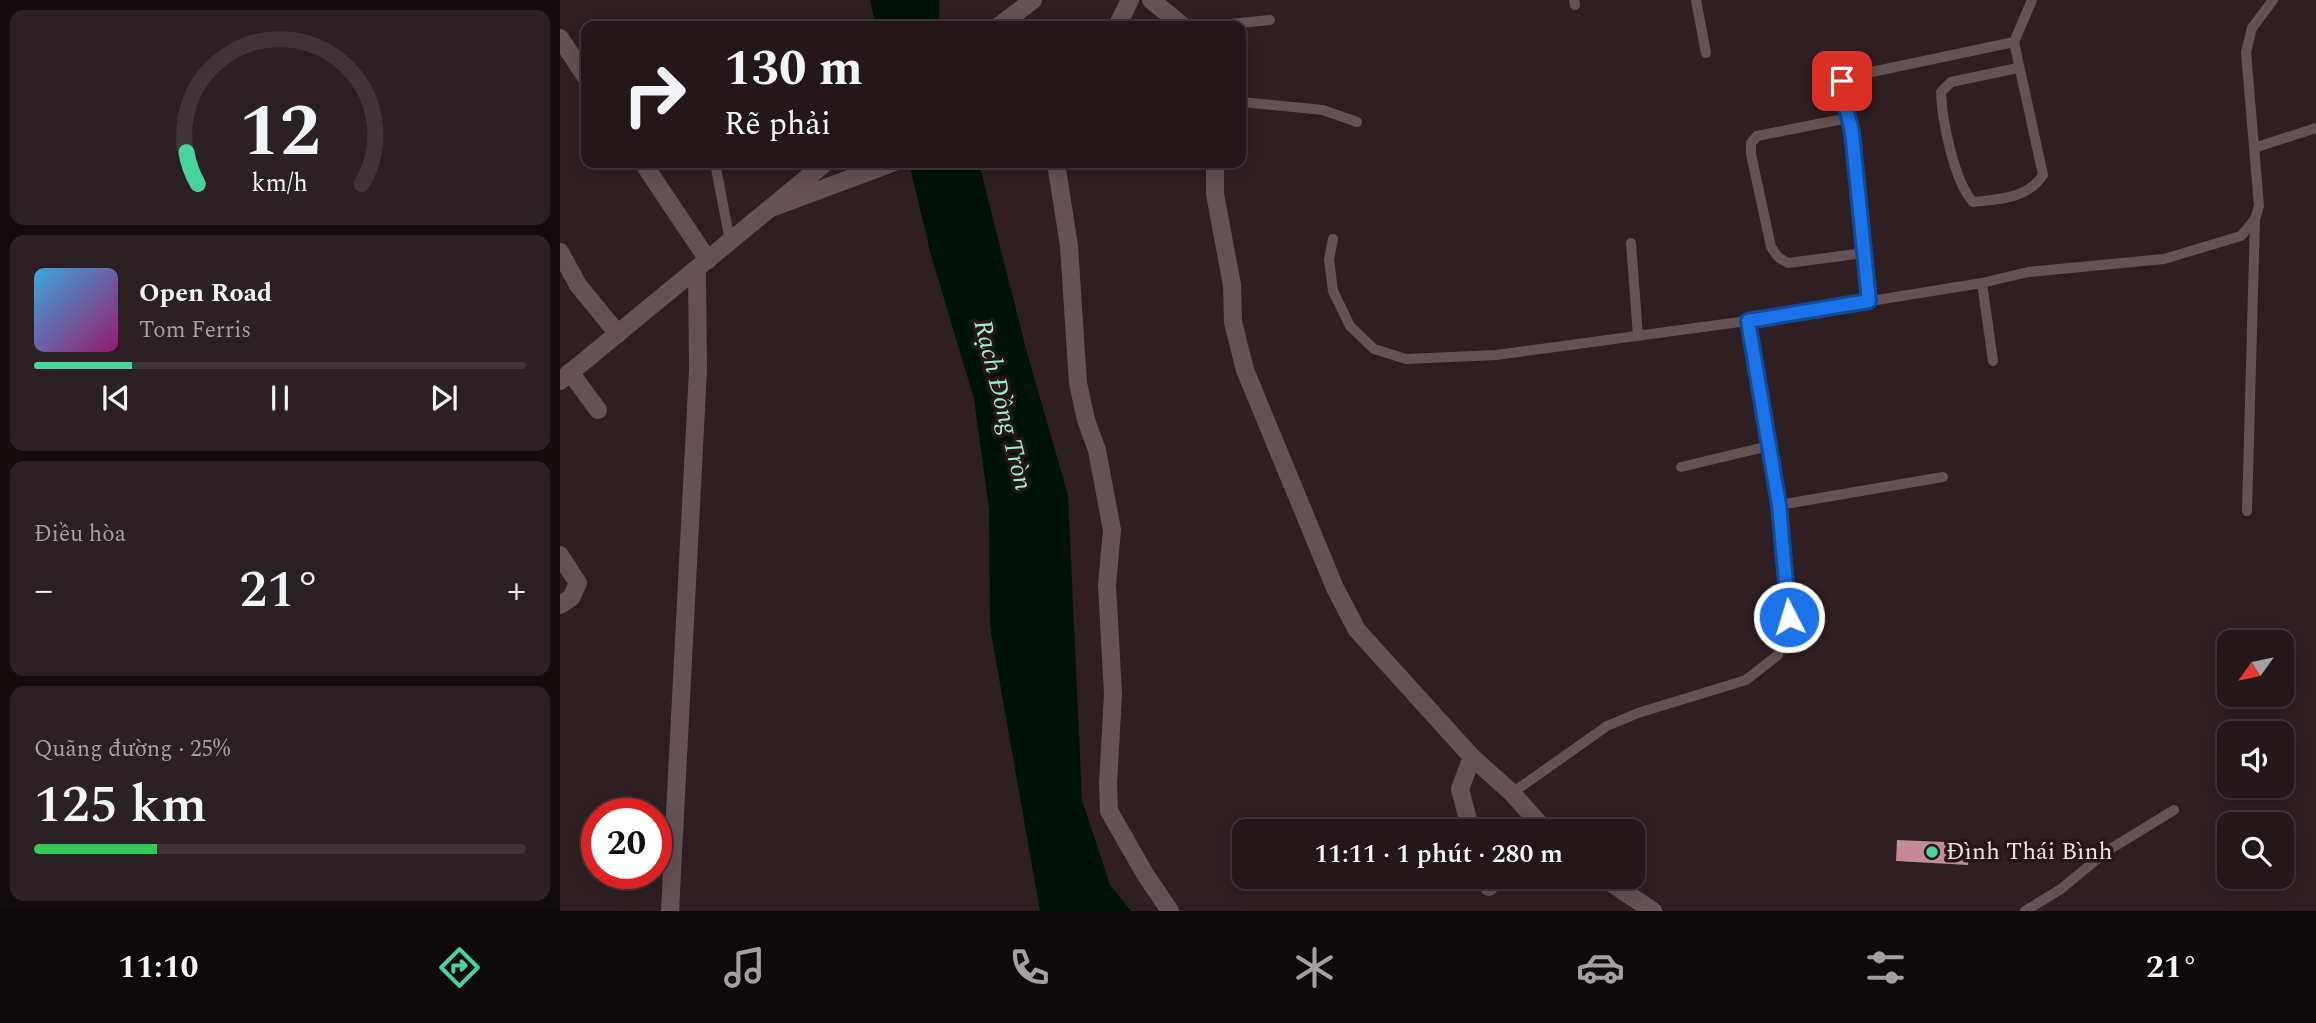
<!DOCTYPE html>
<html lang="vi">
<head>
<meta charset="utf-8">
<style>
	:root { --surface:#23171a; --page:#2b2023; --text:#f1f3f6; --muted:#a39fa2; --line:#403639; --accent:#47d49e }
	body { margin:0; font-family:Spectral,serif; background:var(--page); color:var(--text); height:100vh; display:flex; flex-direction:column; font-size:26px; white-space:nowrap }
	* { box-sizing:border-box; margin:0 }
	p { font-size:23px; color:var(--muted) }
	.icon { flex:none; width:38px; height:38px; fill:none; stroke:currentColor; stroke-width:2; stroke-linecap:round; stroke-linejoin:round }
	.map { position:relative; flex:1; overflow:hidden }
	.panel { display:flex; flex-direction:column; gap:10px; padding:10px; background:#130d0e; width:560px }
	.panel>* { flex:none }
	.top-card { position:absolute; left:21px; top:21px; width:665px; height:147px; border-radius:14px; box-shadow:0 4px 18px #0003,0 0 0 2px var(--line); background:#23171a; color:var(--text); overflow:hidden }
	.needle { width:46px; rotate:237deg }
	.controls { position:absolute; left:1657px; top:630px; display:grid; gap:14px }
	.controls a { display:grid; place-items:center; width:77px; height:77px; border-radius:14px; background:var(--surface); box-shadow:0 4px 18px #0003,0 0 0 2px var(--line); font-size:35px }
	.speed { position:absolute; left:21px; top:798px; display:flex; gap:14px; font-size:35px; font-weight:700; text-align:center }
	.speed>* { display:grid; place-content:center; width:91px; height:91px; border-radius:50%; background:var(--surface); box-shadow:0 4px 18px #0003,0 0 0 2px var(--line); line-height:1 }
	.speed .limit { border:10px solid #d22; background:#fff; color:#111 }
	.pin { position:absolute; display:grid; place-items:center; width:60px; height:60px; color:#fff; margin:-30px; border-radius:14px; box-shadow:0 4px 10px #0006 }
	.me { position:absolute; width:77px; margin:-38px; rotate:355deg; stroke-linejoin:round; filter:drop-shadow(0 0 5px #0008) }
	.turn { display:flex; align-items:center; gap:24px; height:147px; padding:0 28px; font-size:32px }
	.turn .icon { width:91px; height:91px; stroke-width:2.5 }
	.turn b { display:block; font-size:49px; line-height:60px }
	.big { font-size:52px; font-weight:600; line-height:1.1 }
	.panel .tile { flex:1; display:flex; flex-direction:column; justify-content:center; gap:10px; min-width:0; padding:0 24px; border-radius:14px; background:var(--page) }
	.panel .dial { align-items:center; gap:0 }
	.dial svg { height:182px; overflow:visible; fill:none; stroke:var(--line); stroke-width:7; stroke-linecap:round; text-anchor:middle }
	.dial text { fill:var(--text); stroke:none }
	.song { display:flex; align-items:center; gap:21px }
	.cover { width:84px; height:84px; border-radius:10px; background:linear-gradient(135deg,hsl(200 70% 55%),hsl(320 70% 35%)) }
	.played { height:7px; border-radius:4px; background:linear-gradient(90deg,var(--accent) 20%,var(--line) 20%) }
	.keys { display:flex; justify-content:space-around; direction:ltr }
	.heat { display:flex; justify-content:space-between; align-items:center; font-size:38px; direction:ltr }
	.charge { height:10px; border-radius:5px; background:linear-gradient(90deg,#34c759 25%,var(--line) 0) }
	.trip { position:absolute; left:672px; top:819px; width:413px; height:70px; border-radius:14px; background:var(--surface); box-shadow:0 4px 18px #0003,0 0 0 2px var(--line); font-weight:600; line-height:70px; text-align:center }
	.tabs { display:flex; height:112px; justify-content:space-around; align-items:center; background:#0e090a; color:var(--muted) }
	.tabs .icon { width:49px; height:49px }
	.tabs .selected { color:var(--accent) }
	.tabs b { font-size:32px; color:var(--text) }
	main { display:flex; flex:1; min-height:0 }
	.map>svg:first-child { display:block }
	.water { fill:#001308 }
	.building { fill:#c48b96 }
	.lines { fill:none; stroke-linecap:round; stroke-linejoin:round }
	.service { stroke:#655256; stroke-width:10 }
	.minor { stroke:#655256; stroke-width:18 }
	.tertiary { stroke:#655256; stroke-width:18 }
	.secondary { stroke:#655256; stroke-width:18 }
	.route-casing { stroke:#114b97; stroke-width:18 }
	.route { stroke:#1a73e8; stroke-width:12 }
	.poi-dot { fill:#47d49e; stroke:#251619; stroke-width:2.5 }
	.labels { text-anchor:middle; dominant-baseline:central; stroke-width:7; stroke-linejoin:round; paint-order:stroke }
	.poi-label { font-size:24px; fill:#ede2e3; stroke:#251619; text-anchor:start }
	.water-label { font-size:26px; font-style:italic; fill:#9af0c8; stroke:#251619 }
</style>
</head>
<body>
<main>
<section class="panel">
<div class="tile dial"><svg viewBox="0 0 100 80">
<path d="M14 69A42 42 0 1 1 86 69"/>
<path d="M14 69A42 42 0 0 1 9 55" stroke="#47d49e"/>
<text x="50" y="56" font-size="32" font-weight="700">12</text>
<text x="50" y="72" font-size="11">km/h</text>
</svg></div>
<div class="tile">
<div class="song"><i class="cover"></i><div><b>Open Road</b><p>Tom Ferris</p></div></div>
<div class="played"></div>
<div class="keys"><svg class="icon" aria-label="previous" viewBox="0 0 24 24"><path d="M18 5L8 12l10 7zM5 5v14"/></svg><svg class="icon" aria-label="pause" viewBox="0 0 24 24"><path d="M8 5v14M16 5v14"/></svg><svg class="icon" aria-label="next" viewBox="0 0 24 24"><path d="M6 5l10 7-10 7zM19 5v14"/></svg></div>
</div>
<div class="tile"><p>Điều hòa</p>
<div class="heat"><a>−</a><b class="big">21°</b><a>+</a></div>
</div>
<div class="tile"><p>Quãng đường · 25%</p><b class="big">125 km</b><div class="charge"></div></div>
</section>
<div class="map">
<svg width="1756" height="911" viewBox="0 0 1756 911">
	<rect width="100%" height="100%" fill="#2f1f22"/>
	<g class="water">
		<polygon points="310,0 379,0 379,26 316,26"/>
		<polygon points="349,163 419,163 466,349 508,495 522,800 550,885 571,911 480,911 430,627 429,509 414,399 371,255"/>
	</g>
	<polygon class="building" points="1337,840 1409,843 1408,865 1336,861"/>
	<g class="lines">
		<g class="service">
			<polyline points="1014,0 1015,5"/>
			<polyline points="1136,0 1146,53"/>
			<polyline points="650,26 710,20"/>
			<path d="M1458,68L1391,82L1381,92C1382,121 1394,181 1413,202C1440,199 1467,199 1483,175L1454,42L1472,0"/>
			<polyline points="681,102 763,110 797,122"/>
			<polyline points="1288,118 1282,81 1288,77 1454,42"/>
			<polyline points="1694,148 1756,128"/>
			<polyline points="155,163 170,241"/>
			<polyline points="773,239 769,259 773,291 790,326 814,349 846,359 936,355 1187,321 1422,283 1468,272 1604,259 1681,236 1695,219 1699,206 1686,52 1692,28 1713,0"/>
			<polyline points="1071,243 1078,336"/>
			<polyline points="1304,253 1228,263 1218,257 1211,247 1191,154 1191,143 1197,136 1288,118 1292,132 1309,301"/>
			<polyline points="1422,283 1433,361"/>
			<polyline points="1121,467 1209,446"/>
			<polyline points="1219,505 1383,477"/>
			<polyline points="1687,511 1695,219"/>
			<polyline points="952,793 1047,726 1078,713 1186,680 1218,655 1229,617 1219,505 1187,321"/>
			<polyline points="1465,911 1501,889 1547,851 1614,810"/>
		</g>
		<g class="minor">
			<polyline points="591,0 623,26"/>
			<polyline points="557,26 570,0"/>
			<polyline points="0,38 26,77"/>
			<polyline points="83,163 148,260"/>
			<polyline points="496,163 509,246 518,383 526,420 537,450 552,530 547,585 553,694 548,784 549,811 585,874 610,911"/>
			<polyline points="655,163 655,194 672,285 673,322 685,370 775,588 797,630 912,757 952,793 986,831"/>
			<polyline points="211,208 332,163"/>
			<polyline points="0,252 18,285 58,334"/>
			<polyline points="10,372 38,410"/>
			<polyline points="0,555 18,583 11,598 0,605"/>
			<polyline points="911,831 900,789 912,757"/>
			<polyline points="926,877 929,887"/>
			<polyline points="1042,877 1093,911"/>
		</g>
		<polyline class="tertiary" points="110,911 138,370 137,270"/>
		<g class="secondary">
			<polyline points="439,26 473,0"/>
			<polyline points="0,381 265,163"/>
		</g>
	</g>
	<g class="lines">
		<defs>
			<polyline id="route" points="1229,617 1219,505 1188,321 1309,301 1292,132 1281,88 1282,81"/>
		</defs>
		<use href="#route" class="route-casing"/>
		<use href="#route" class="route"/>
	</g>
	<circle class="poi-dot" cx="1372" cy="852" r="7"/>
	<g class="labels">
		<g class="poi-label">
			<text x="1386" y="852">Đình Thái Bình</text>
		</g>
		<g class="water-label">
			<text transform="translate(443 405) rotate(76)">Rạch Đồng Tròn</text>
		</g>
	</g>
</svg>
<div class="controls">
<a><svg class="needle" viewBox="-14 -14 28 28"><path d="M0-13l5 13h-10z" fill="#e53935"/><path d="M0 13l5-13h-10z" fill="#a39fa2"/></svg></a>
<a><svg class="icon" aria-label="sound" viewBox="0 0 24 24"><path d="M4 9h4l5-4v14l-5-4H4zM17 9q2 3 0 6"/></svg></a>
<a><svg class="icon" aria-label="search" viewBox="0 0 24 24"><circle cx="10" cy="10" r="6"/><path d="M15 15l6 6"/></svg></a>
</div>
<div class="speed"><div class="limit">20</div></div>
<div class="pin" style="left:1282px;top:81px;background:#d93025"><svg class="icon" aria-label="arrive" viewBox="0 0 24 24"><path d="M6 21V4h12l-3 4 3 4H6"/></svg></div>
<svg class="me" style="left:1229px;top:617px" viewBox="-20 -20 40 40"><circle r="17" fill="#1a73e8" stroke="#fff" stroke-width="3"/><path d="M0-11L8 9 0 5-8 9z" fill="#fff"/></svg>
<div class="trip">11:11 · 1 phút · 280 m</div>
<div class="top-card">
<div class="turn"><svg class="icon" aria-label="right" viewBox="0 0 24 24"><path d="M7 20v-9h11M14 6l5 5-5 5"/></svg><div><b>130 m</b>Rẽ phải</div></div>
</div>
</div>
</main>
<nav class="tabs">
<b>11:10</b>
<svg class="icon selected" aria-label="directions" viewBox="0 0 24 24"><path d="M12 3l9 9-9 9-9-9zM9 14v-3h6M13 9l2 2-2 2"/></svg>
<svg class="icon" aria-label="music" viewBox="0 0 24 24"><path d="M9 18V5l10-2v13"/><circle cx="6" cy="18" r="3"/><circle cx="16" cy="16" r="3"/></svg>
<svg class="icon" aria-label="phone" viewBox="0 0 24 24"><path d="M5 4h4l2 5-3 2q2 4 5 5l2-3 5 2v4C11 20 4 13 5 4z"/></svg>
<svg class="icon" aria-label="climate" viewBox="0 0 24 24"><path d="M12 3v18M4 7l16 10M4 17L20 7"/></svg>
<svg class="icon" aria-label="car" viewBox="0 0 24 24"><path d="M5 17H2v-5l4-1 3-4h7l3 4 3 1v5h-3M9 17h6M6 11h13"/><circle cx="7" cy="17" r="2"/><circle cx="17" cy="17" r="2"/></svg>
<svg class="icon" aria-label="filters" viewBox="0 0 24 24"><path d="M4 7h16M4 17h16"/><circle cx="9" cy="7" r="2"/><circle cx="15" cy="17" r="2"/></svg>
<b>21°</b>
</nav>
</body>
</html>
